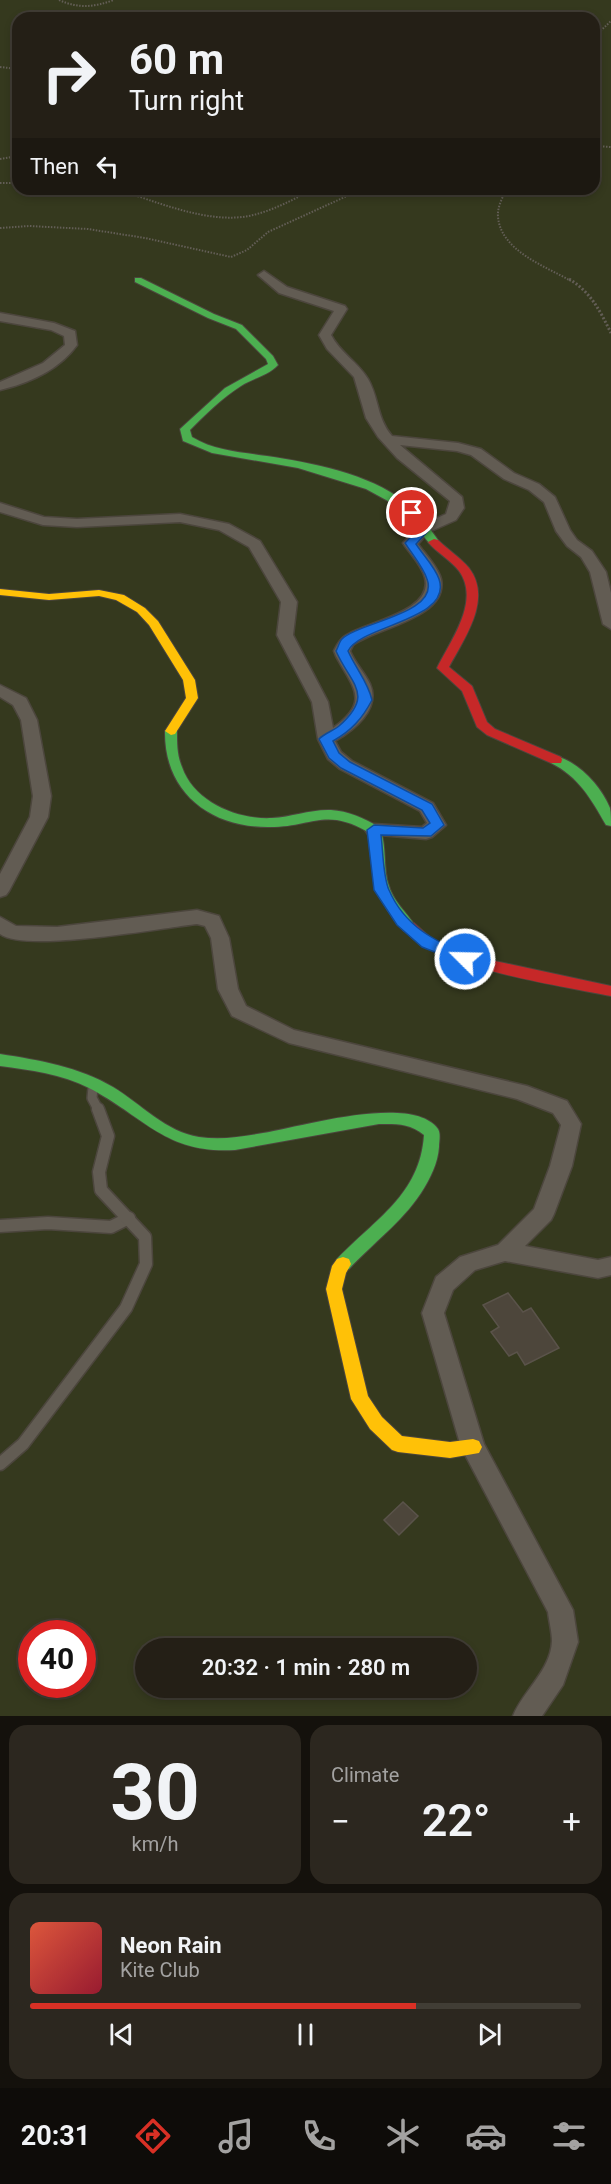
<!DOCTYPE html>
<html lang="en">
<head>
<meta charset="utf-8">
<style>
	:root { --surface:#241f16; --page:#2c271f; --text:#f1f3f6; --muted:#a3a2a1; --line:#413d35; --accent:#d93025 }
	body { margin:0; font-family:Roboto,sans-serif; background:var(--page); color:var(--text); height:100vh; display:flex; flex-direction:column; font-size:22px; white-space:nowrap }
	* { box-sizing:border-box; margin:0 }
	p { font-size:20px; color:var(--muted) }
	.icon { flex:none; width:33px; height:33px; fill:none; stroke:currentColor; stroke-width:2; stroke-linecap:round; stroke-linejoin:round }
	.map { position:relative; height:1716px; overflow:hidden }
	.panel { display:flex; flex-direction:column; gap:9px; padding:9px; background:#14110c; flex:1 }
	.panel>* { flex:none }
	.top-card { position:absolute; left:12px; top:12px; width:588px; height:183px; border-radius:18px; box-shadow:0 3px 9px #0003,0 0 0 2px var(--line); background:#241f16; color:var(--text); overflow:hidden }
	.speed { position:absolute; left:18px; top:1620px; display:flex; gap:12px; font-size:30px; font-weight:700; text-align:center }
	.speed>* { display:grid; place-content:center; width:78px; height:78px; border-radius:50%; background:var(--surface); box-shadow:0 3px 9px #0003,0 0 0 2px var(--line); line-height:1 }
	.speed .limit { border:9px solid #d22; background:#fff; color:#111 }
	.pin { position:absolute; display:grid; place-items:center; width:51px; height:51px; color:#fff; margin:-26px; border:3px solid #fff; border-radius:50%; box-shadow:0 2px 6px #0007 }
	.me { position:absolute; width:66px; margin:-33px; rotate:293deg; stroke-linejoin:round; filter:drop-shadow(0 0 4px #0008) }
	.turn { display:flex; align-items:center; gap:21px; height:126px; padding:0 18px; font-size:27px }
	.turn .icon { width:78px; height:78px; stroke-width:2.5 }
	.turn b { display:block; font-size:42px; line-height:51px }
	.then { display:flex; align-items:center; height:57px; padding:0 18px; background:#0003; gap:12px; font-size:22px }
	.big { font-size:45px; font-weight:600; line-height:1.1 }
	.panel .card { flex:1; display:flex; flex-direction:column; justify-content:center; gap:9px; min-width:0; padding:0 21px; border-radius:18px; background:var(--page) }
	.panel .dial { align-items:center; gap:0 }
	.dial b { font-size:78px; line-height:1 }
	.song { display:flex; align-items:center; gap:18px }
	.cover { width:72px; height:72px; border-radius:9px; background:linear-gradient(135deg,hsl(10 70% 55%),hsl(350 70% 35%)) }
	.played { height:6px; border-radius:3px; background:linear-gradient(90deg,var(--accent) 70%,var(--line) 70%) }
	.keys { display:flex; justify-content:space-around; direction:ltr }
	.heat { display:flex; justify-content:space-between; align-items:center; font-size:33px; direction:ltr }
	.panel .tiles { flex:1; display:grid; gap:9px; grid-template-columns:1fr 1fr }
	.card:last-child { grid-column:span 2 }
	.trip { position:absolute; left:135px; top:1638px; width:342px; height:60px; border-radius:30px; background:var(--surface); box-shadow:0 3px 9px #0003,0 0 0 2px var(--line); font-weight:600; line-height:60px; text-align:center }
	.menu { display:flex; height:96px; justify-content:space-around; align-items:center; background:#0e0c09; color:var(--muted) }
	.menu .icon { width:42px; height:42px }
	.menu .on { color:var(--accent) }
	.menu b { font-size:27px; color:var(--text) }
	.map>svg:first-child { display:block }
	.green { fill:#35391e; fill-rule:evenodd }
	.building { fill:#4d463b; stroke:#5a534a; stroke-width:1.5 }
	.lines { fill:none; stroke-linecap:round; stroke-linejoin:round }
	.lane-far1-casing { stroke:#4c463d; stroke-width:12 }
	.lane-casing { stroke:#4c463d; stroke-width:15 }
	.street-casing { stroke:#4c463d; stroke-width:3 }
	.fast-casing { stroke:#4c463d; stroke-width:2 }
	.slow-casing { stroke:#4c463d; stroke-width:2 }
	.jam-casing { stroke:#4c463d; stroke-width:2 }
	.path-far1 { stroke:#635e56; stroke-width:2; stroke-dasharray:1.5 1.5; stroke-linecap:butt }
	.path { stroke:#635e56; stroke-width:3; stroke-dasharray:2 2; stroke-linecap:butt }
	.lane-far1 { stroke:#625c53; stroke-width:9 }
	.lane { stroke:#625c53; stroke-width:12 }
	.street { fill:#625c53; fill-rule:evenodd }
	.fast { fill:#4caf50; fill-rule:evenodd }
	.slow { fill:#ffc107; fill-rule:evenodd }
	.jam { fill:#c62828; fill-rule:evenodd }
	.route { fill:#1a73e8; stroke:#114b97; stroke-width:1.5 }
</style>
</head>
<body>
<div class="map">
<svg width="611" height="1716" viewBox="0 0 611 1716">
	<rect width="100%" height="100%" fill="#30291e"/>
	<path class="green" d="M0,0H611V1716H0ZM18,18H594V189H18ZM32,1634H82V1684H32ZM146,1648H466V1688H146Z"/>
	<g class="building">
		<polygon points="508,1293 523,1312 531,1308 559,1348 525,1365 517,1352 509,1356 491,1332 499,1327 483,1305"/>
		<polygon points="403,1502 418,1516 399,1535 384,1520"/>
	</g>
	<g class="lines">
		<defs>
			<polyline id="lane-far1" points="93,1087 92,1098 99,1111"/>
			<g id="lane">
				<polyline points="0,1226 48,1223 111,1227 129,1218"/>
				<polyline points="0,1464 23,1444 126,1308 146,1264 145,1237 101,1190 99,1172 108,1136 98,1109"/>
			</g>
			<g id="street">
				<path d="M264,271L287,287L345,306L347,309L331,335C340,353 358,362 368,379C379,398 377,419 392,436L458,443L481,449L514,473L539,484L555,497L570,530L577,540L592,551L606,572L611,593V629L603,624L590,572L581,557L567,546L556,531L544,502L529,490L504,479L471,455L457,451L400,445L462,497L464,508L456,520L429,532L418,544C425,554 438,567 441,579C449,618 375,628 353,645L350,651C355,663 365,673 370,684C381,709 354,730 335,741L341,752L352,761L433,803L446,825L432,837L426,839L368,834L365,830L368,826L374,824L422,827L427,823L420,811L340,769L328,759L318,739L312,702L277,635L281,602L249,547L219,530L180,522L77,527L43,525L0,512V503L44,517L77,519L180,514L229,524L260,541L297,602L293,635L328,702L333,728C371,701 353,688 336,656L334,651C337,645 339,640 345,636C365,622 434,612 425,578C422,565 410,554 403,543L419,526L446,514L450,501L397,458L378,437L366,418L354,377L327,349L319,335L334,311L279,293L258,275Z"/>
				<path d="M0,313L54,323L75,331L77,345C59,370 29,383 0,390V382L43,363L65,345L64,336L51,330L0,321Z"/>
				<polygon points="0,685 26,698 37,720 51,796 48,817 9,891 6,895 0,897 0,874 30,817 33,796 21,720 13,705 0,697"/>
				<path d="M197,910L219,916L229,938L238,989L246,1006L294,1030L527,1086L567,1101L581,1124L572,1166L554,1214L551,1220L525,1246L598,1260L611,1257V1275L598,1278L505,1261L475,1270L453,1290L444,1313L484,1444L573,1610L578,1642L563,1685L542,1716H513C523,1691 551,1670 552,1641C552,1632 549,1621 548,1612L461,1447L422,1313L436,1277L460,1257L498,1245L534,1209L550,1166L561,1125L553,1113L517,1099L289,1043L232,1016L218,989L211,938L205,926L197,924C161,928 25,953 0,934V917L16,926L57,927Z"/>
			</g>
			<g id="fast">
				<path d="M135,278H141L214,314L242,325L273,356L278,365C268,376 253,378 241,386C222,398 206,414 190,430L192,437C215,451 241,452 267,456C312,463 368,473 405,502C418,512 428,526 438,540V544H430L399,507L366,489L298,468L212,453L183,441L180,429L225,388L268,364L266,359L236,329L208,318L135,282Z"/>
				<path d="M171,727L177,731C177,744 177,755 182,767C194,802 238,820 272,818C292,817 311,809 331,810C348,811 364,818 379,827C387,843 383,866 388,883C393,902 406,911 416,927L414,931H404C374,900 372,873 368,832C325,807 312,827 270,827C210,828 164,792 165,731Z"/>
				<path d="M556,756C579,762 601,786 610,808C611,813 611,820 611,826L606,825C591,799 579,777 551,763L550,760Z"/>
				<path d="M0,1054C39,1060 79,1067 113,1087C141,1104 166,1132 199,1137C221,1140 241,1137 263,1133C300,1127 413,1093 438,1129C441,1134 439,1141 439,1147C438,1163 430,1179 421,1193C402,1222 372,1244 349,1269L343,1271L337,1269L335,1264L337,1259C375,1219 420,1195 424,1135C409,1123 397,1124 379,1124L235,1150C165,1154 145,1117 89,1088C62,1074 30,1070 0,1066Z"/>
			</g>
			<g id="slow">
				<polygon points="0,589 49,594 99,590 124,595 145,608 158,621 195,680 198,698 175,734 171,735 165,731 186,698 183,680 149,625 137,612 116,600 99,596 49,600 0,595"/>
				<polygon points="343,1257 349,1259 351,1264 346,1273 342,1289 368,1396 382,1417 402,1436 450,1442 473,1439 479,1441 482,1447 479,1453 450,1458 398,1452 392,1450 370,1429 351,1399 326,1289 332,1266 337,1259"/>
			</g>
			<g id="jam">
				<path d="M434,539L438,540C448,550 460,557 469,568C493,599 464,639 449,667L472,686L487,722L495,729L561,757L562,760L561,763H551L487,735L477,727L462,691L437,668C450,641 481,601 459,571C451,560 437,553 428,542Z"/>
				<path d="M409,922L414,923L432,939L467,955L611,986V996C563,986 428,967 402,927Z"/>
			</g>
		</defs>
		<use href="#lane-far1" class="lane-far1-casing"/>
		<use href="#lane" class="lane-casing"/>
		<use href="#street" class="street-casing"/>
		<use href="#fast" class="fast-casing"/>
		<use href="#slow" class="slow-casing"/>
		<use href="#jam" class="jam-casing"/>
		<g class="path-far1">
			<path d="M59,0C79,9 94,7 114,0"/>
			<polyline points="594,37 611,21"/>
			<polyline points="0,67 18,69"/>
			<polyline points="594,146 611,147"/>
			<polyline points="0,159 18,156"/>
			<polyline points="0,183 18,183"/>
			<path d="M115,189C156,201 206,224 249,216C272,211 293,200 313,189"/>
			<path d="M506,189C503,197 497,207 498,217C501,251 545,266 571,281"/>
			<polyline points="0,228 29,226 88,229 145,238 231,257 247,250 268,232 347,196 351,189"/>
		</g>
		<path class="path" d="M569,279C591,292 600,311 611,333"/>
		<use href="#lane-far1" class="lane-far1"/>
		<use href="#lane" class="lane"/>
		<use href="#street" class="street"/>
		<use href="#fast" class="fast"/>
		<use href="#slow" class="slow"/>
		<use href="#jam" class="jam"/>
	</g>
	<path class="route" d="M412,509L416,510L430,529L416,544C423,555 435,567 439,579C453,620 361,625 348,651C356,669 368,682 372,700C362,719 351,731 333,741L339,753L350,762L432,804L444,825L431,836L381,835C383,850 383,877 389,890C405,927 435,941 470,956L472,959L470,963L465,964L422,947L397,925L374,890L367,830L374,825L423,828L430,823L422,810L341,768L329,758L319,739C325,733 333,731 339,726C375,694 351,685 336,651C338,648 339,642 342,639C359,622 440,614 427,579C423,567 412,554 405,543L419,528L407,513Z"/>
</svg>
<div class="speed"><div class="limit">40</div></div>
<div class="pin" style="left:412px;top:513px;background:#d93025"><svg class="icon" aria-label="arrive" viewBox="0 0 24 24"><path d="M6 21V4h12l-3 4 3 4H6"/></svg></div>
<svg class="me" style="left:465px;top:959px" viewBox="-20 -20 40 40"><circle r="17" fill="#1a73e8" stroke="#fff" stroke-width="3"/><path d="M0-11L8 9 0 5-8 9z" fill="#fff"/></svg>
<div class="trip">20:32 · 1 min · 280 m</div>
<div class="top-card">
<div class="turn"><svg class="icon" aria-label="right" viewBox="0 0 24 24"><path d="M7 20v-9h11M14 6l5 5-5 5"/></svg><div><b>60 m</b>Turn right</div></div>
<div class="then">Then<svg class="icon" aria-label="left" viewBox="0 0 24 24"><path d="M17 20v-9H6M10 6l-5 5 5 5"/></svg></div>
</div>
</div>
<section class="panel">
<div class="tiles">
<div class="card dial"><b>30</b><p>km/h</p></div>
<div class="card"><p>Climate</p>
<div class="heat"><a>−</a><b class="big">22°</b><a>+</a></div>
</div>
<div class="card">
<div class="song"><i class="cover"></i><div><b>Neon Rain</b><p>Kite Club</p></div></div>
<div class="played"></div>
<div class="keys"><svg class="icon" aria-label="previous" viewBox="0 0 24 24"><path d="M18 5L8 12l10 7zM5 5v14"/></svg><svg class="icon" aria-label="pause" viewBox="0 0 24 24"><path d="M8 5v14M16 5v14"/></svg><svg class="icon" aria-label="next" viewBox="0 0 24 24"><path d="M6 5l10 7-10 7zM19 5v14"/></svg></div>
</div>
</div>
</section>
<nav class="menu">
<b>20:31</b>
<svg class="icon on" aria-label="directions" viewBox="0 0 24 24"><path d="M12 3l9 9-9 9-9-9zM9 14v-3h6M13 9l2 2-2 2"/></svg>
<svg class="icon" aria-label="music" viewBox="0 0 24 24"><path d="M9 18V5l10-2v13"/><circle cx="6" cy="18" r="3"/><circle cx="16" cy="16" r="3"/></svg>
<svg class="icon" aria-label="phone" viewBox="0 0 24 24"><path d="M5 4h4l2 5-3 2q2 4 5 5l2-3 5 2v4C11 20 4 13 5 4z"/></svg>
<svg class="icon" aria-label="climate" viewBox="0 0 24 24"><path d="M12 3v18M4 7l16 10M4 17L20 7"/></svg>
<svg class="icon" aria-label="car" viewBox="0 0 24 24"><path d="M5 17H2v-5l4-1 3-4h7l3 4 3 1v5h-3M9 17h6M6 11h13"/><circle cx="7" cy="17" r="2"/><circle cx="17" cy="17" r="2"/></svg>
<svg class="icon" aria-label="filters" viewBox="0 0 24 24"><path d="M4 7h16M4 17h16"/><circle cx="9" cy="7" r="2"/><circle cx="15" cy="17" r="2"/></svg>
</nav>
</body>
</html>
